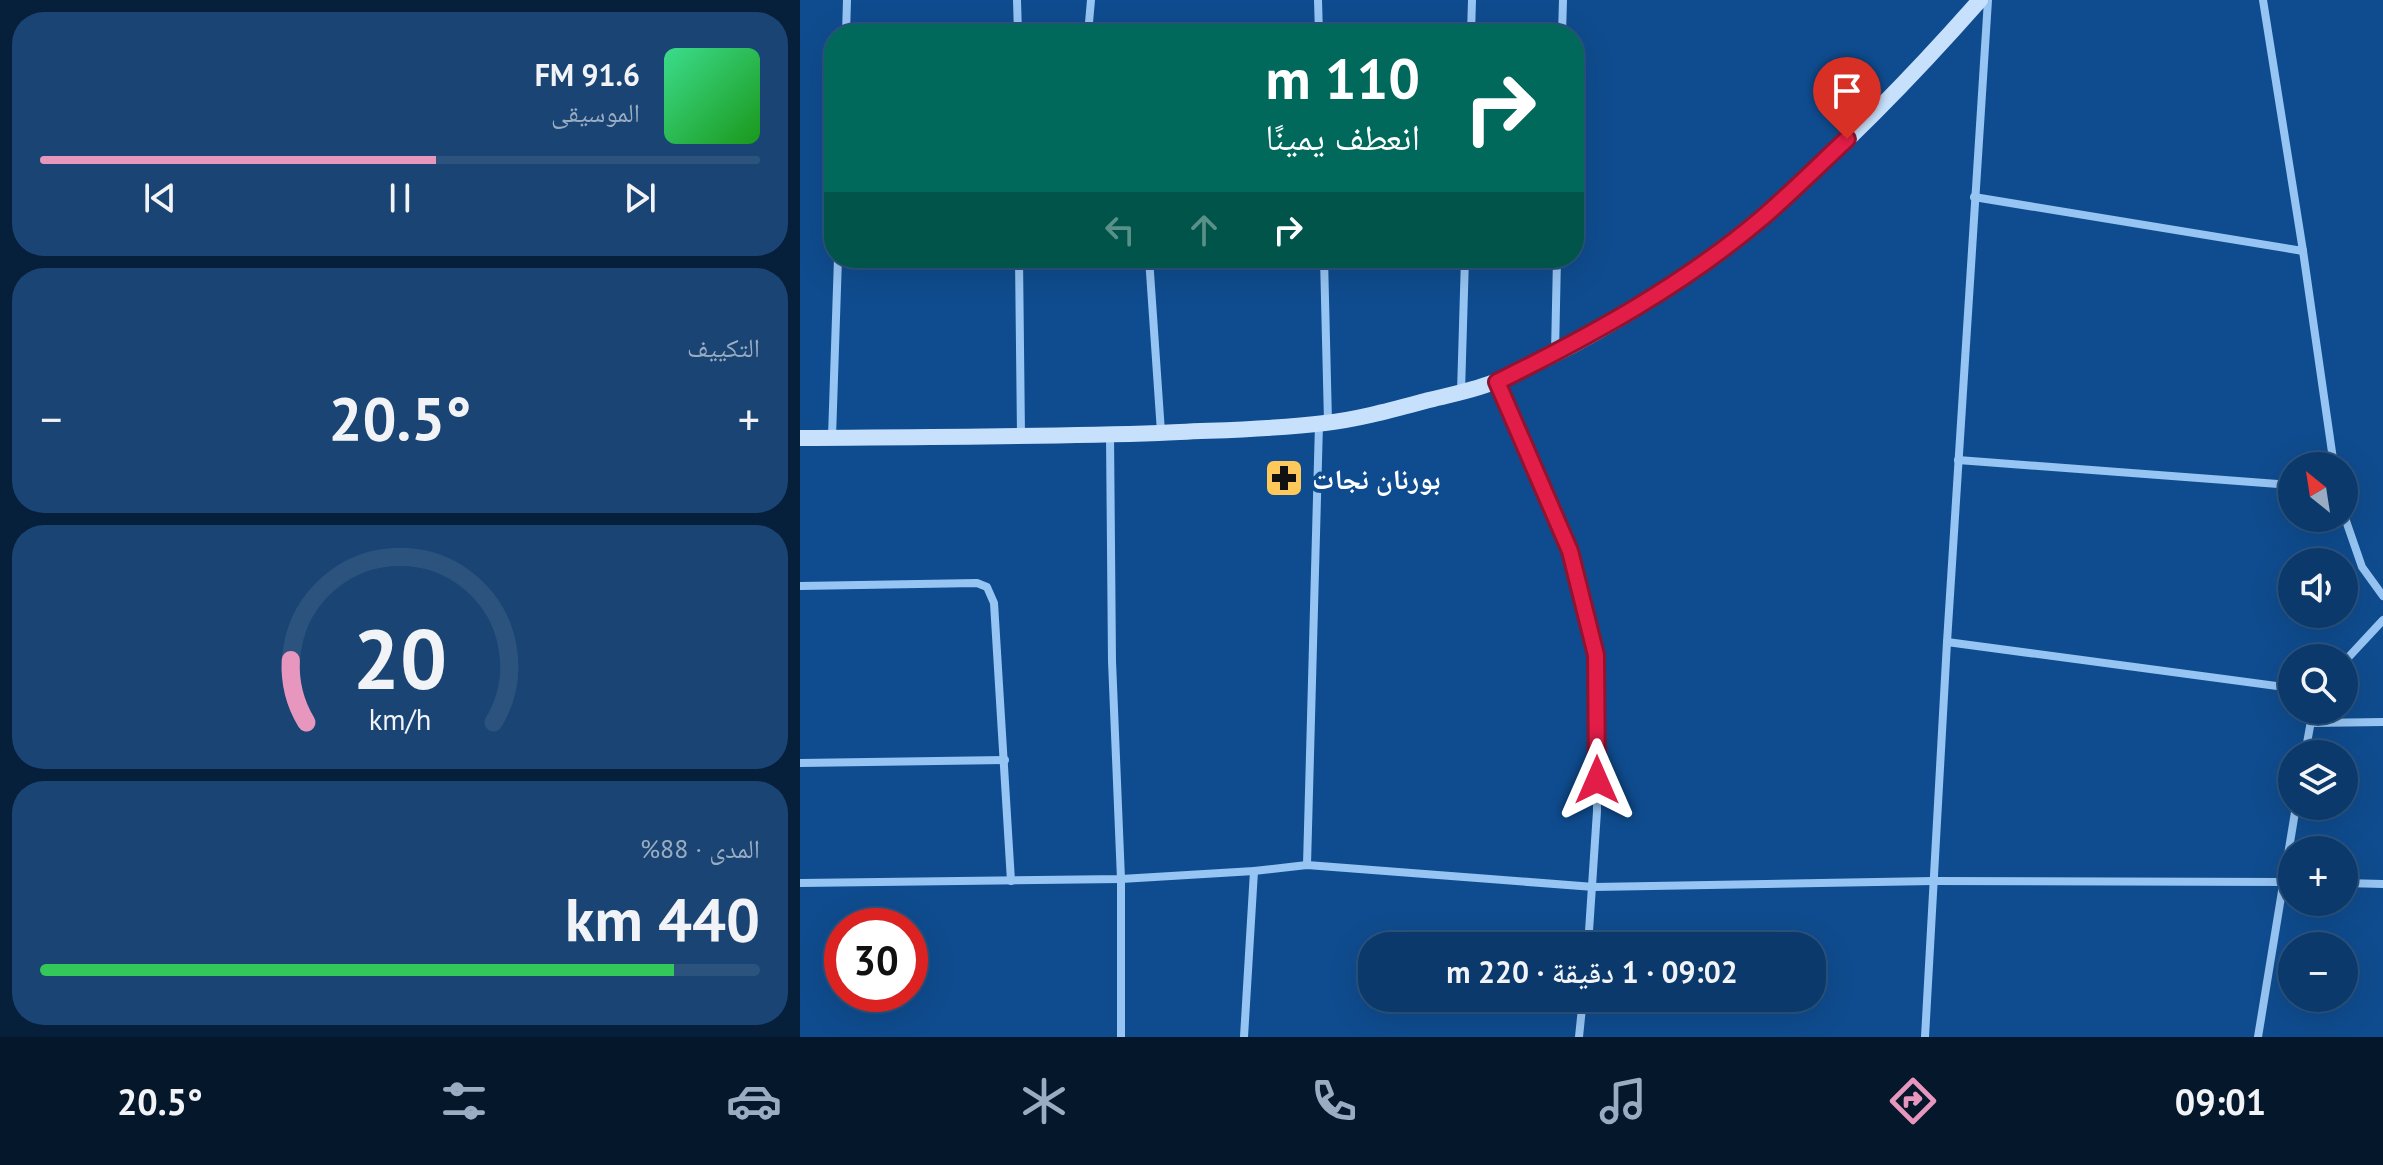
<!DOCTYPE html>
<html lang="ar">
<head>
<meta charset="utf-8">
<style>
	:root { --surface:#0b396b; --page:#194473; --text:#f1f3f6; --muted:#9aacc1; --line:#2b537e; --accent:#e797bd }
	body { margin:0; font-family:"PT Sans","Noto Naskh Arabic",sans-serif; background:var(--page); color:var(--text); direction:rtl; height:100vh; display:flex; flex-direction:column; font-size:30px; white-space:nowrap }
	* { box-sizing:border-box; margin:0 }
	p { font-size:26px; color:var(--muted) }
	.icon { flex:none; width:44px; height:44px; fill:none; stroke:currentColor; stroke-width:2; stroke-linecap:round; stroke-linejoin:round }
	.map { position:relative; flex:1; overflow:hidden; direction:ltr }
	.sheet { display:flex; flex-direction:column; gap:12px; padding:12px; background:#061f3b; width:800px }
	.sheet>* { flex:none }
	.hud { position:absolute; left:24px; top:24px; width:760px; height:244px; border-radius:32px; box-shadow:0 8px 32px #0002,0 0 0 2px var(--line); direction:rtl; background:#00695c; color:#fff; overflow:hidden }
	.needle { width:52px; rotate:330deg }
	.buttons { position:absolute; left:1478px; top:452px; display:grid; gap:16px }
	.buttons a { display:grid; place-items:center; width:80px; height:80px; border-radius:50%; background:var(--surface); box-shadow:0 8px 32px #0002,0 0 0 2px var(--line); font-size:40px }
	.speed { position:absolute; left:24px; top:908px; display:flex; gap:16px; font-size:40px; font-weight:700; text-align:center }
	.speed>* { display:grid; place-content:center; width:104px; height:104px; border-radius:50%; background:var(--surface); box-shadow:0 8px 32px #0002,0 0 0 2px var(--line); line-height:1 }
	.speed .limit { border:12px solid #d22; background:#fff; color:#111 }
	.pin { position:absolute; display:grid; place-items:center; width:68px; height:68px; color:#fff; margin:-82px -34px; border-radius:50% 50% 50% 0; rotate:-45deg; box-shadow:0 0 8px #0007 }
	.pin .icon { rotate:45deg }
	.me { position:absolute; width:88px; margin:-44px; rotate:0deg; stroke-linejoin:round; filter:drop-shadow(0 0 6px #0008) }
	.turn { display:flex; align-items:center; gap:28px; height:168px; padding:0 32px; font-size:36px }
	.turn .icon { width:104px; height:104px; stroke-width:2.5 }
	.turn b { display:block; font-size:56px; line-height:68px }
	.lanes { display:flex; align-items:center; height:76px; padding:0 32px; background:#0003; justify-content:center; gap:40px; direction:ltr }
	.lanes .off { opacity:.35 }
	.big { font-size:60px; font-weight:600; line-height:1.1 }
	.sheet .card { flex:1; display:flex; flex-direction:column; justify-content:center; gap:12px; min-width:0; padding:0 28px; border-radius:32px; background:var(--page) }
	.sheet .dial { align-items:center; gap:0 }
	.dial svg { height:208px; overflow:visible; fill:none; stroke:var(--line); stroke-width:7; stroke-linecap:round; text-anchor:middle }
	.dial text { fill:var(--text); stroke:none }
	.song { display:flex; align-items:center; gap:24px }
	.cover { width:96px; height:96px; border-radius:12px; background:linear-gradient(135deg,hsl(150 70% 55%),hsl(120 70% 35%)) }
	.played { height:8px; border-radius:4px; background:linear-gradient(90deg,var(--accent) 55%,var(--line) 55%) }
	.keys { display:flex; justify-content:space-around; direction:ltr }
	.heat { display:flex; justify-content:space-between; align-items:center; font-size:44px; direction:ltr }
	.charge { height:12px; border-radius:6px; background:linear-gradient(90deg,#34c759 88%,var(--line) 0) }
	.trip { position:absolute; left:558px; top:932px; width:468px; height:80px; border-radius:32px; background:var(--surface); box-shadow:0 8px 32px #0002,0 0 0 2px var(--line); font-weight:600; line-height:80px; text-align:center; direction:rtl }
	.tabs { display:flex; height:128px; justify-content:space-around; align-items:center; background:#04172b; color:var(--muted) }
	.tabs .icon { width:56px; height:56px }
	.tabs .selected { color:var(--accent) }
	.tabs b { font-size:36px; color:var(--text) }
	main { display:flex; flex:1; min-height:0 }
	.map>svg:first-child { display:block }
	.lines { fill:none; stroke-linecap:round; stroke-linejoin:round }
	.minor { stroke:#97c5f3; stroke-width:8 }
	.secondary { stroke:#c7e1fd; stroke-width:16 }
	.route-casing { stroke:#92132f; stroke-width:20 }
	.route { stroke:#e11d48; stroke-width:14 }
	.labels { text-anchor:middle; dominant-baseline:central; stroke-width:8; stroke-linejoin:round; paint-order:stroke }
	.poi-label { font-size:28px; font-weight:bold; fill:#fff; stroke:#0f4c8f; text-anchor:start }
</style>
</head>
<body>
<main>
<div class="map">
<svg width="1583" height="1037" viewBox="0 0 1583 1037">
	<rect width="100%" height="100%" fill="#0f4c8f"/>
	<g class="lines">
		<g class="minor">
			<polyline points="217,0 218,34"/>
			<polyline points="518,0 519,34"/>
			<polyline points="1463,0 1503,251 1534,466"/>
			<polyline points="46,34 47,0"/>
			<polyline points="288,34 291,0"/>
			<polyline points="671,34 672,0"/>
			<polyline points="762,34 763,0"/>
			<polyline points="1174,197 1503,251"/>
			<polyline points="219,258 221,436"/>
			<polyline points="349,258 361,432"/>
			<polyline points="524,258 528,422"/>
			<polyline points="755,353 757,258"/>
			<polyline points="697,382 770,551 796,655 797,811 788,946"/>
			<polyline points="661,392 665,258"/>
			<polyline points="310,434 312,661 321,879 321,1037"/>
			<polyline points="32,437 38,258"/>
			<polyline points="1158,460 1492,485"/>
			<polyline points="1544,515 1562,567 1583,596"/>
			<polyline points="0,586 177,583 187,587 194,603 211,881"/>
			<polyline points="1147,642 1492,688"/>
			<polyline points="1544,662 1583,620"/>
			<polyline points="1511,723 1583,722"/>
			<polyline points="1505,754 1513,710"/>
			<polyline points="0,763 205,760"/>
			<polyline points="507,865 519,424"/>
			<polyline points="0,883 321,879 454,871 507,865 794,887 1133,881 1492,882"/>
			<polyline points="1544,883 1583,884"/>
			<polyline points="444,1037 454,871"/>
			<polyline points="779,1037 783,998"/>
			<polyline points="1125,1037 1147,642 1188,0"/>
			<polyline points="1458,1037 1496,806"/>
		</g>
		<path class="secondary" d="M0,438C120,437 239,437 359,433C414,430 470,430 525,423C560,419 595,409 629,400C652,394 677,390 699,380C890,301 1045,153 1180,0"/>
	</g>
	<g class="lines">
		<defs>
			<path id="route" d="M797,780L796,655L770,551L697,382C790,336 882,286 962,218C991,193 1019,165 1047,139"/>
		</defs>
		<use href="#route" class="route-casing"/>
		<use href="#route" class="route"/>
	</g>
	<defs>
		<symbol id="pharmacy-square" viewBox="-11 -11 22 22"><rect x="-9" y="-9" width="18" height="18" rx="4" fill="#ffc85a" stroke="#0f4c8f"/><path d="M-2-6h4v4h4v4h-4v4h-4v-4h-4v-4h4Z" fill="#111"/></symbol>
	</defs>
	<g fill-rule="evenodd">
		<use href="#pharmacy-square" x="462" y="456" width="44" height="44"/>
	</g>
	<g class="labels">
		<g class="poi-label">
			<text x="512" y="478">بورنان نجات</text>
		</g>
	</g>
</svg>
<div class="buttons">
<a><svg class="needle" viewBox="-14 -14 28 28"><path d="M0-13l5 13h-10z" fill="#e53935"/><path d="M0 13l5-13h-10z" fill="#9aacc1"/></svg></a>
<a><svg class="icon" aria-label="sound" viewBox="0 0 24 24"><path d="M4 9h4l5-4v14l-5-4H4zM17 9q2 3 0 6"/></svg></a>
<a><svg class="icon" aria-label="search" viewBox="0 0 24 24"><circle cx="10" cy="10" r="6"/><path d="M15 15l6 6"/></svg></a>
<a><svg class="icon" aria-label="layers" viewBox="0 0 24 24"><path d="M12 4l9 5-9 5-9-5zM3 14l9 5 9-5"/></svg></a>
<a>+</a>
<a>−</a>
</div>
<div class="speed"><div class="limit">30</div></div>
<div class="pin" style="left:1047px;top:139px;background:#d93025"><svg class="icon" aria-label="arrive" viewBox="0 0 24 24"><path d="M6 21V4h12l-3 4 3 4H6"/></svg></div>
<svg class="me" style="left:797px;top:780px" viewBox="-20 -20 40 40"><path d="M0-17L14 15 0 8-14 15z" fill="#e11d48" stroke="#fff" stroke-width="4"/></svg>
<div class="trip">09:02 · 1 دقيقة · 220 m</div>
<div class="hud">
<div class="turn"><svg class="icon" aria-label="right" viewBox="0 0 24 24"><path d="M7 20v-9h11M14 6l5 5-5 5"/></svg><div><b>110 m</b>انعطف يمينًا</div></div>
<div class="lanes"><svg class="icon off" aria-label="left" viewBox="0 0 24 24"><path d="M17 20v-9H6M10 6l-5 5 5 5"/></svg><svg class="icon off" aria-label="ahead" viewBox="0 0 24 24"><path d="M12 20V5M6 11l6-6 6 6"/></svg><svg class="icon" aria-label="right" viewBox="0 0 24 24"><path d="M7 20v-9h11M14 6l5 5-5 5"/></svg></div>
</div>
</div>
<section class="sheet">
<div class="card">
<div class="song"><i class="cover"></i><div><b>91.6 FM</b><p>الموسيقى</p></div></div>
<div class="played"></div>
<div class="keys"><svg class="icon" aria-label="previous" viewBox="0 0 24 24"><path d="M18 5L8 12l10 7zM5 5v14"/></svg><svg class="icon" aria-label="pause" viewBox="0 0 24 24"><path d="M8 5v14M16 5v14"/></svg><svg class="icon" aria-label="next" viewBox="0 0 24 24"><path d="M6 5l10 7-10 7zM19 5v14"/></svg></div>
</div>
<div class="card"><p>التكييف</p>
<div class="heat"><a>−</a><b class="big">20.5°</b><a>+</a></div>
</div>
<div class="card dial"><svg viewBox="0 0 100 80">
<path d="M14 69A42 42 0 1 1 86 69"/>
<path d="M14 69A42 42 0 0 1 8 45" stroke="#e797bd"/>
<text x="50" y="56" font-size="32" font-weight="700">20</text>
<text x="50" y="72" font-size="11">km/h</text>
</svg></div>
<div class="card"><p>المدى · 88%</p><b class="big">440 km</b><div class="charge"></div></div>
</section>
</main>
<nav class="tabs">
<b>09:01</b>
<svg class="icon selected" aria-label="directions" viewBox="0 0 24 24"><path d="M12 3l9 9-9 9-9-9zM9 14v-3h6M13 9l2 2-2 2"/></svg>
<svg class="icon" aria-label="music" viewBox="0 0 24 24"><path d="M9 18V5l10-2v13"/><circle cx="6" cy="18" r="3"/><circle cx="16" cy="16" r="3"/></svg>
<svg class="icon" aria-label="phone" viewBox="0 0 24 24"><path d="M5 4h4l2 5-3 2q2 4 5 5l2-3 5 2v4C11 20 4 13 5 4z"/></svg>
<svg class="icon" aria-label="climate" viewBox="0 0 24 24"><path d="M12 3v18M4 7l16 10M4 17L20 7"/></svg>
<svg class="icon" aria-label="car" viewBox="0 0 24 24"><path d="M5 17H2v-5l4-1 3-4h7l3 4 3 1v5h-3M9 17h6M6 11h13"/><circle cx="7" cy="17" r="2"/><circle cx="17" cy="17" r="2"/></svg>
<svg class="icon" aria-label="filters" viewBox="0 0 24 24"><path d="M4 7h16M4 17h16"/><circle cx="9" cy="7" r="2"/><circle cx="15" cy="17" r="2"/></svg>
<b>20.5°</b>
</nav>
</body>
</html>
